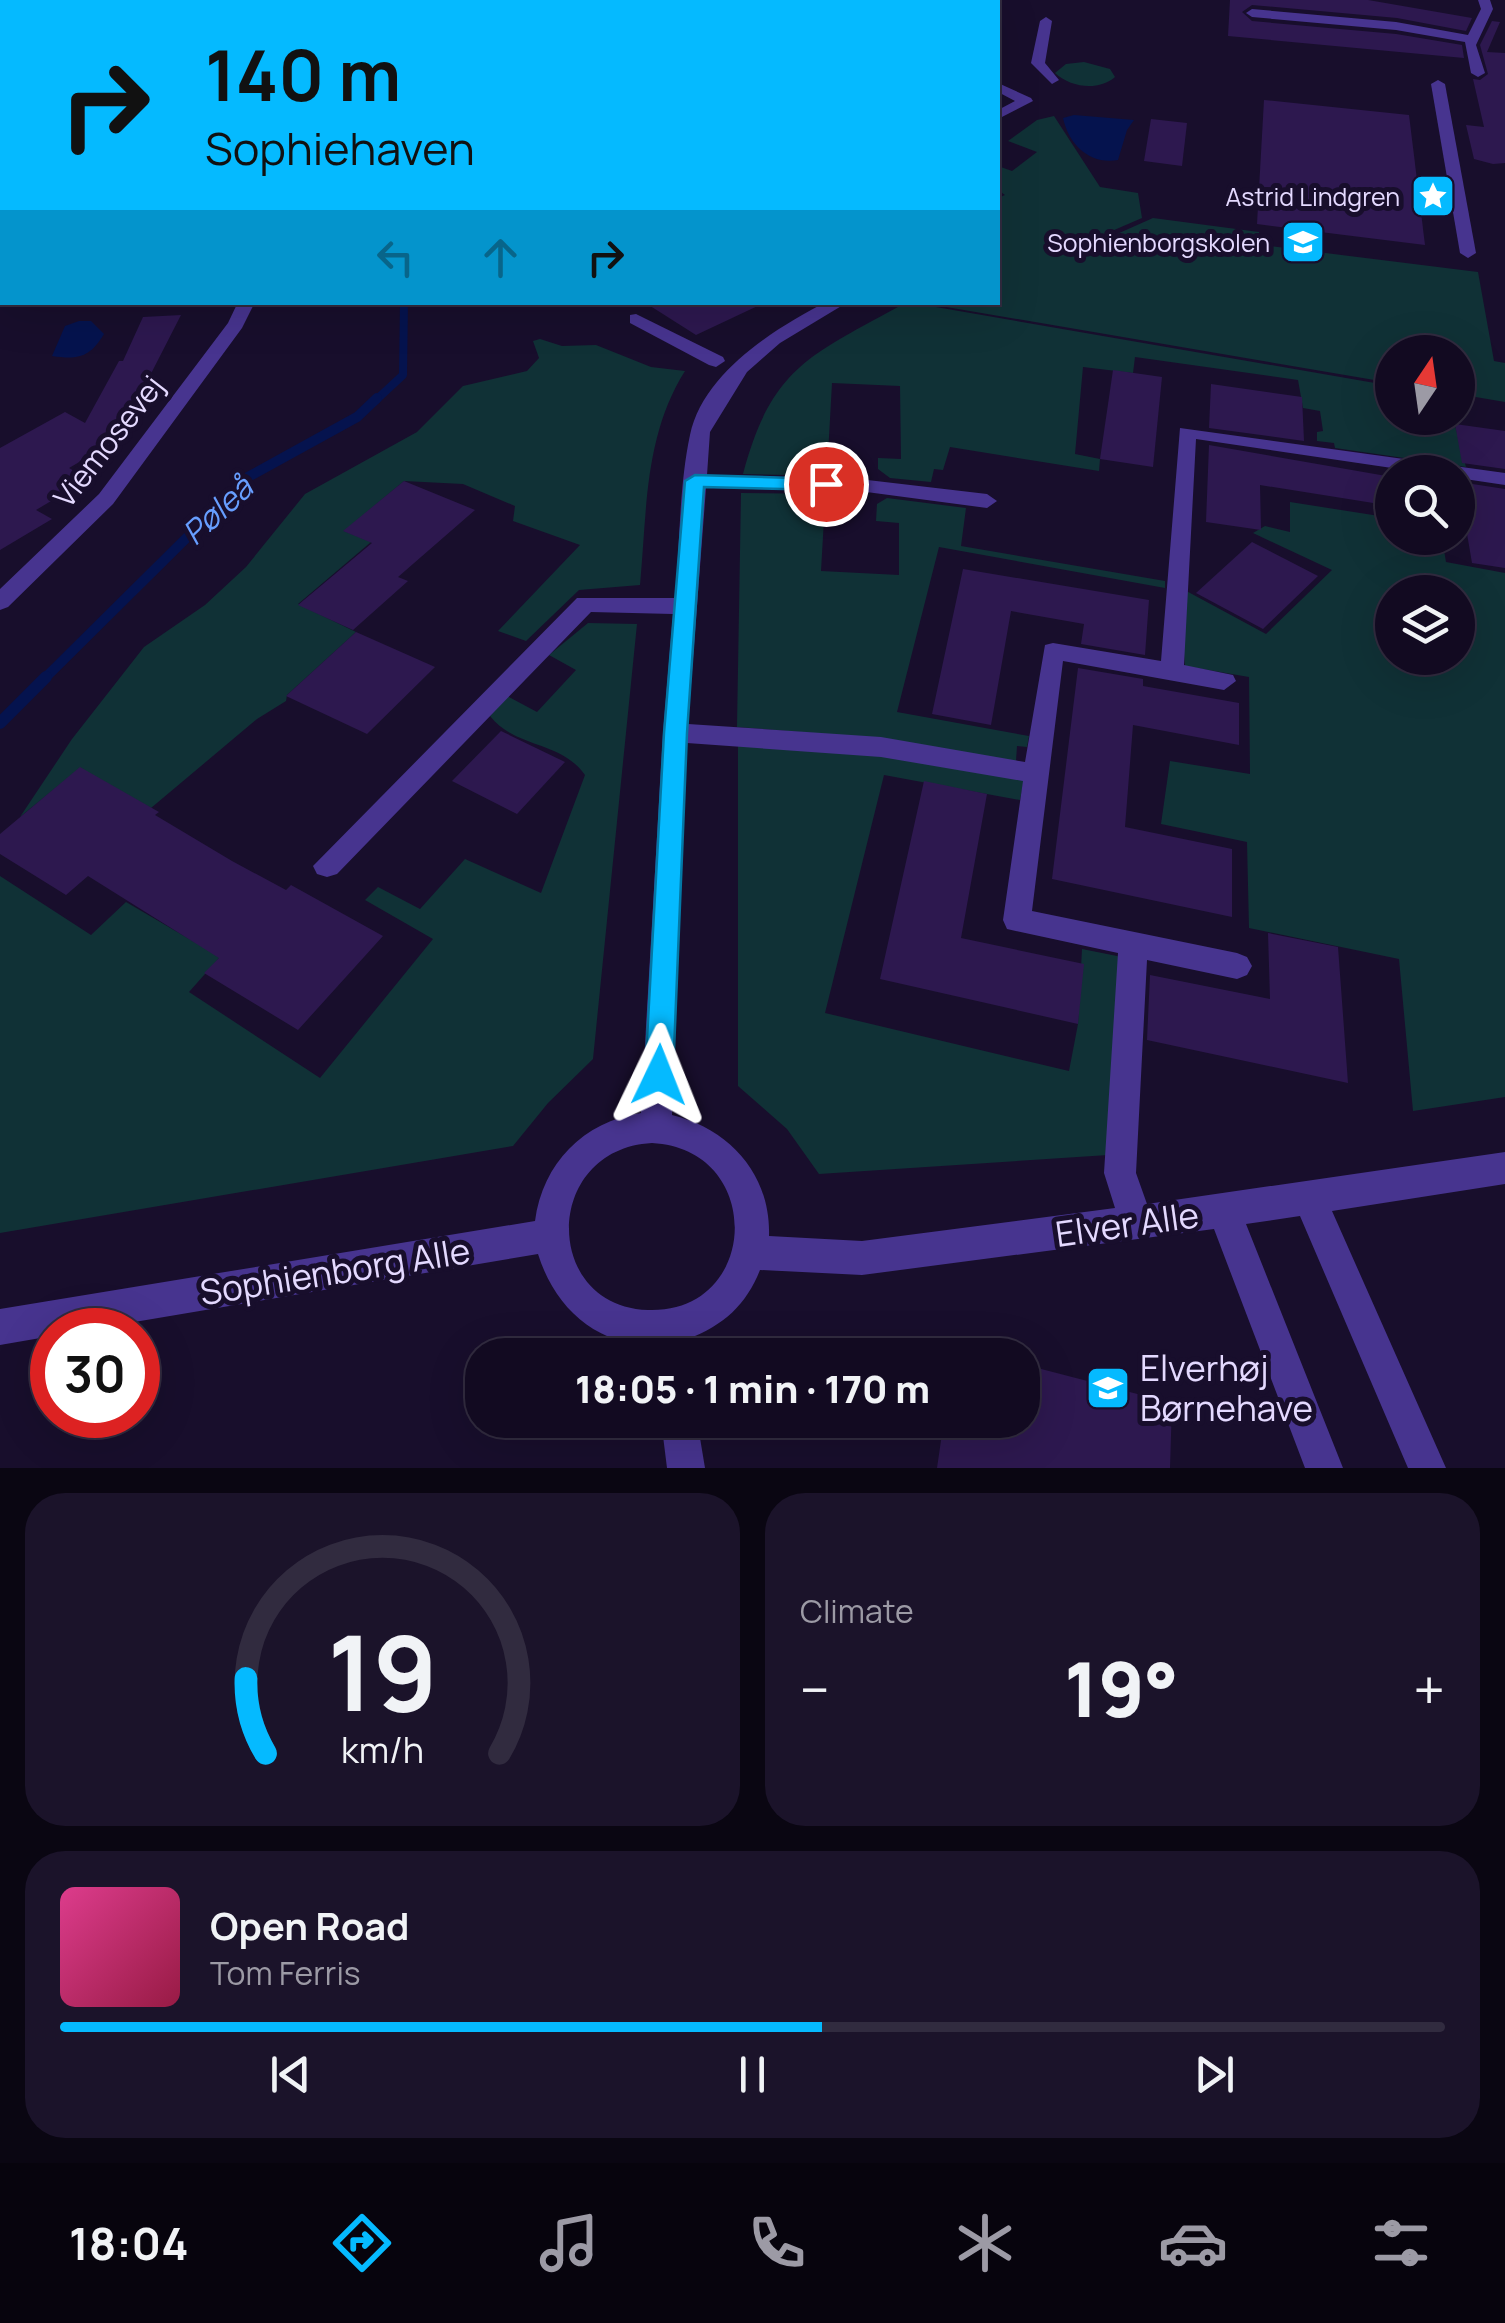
<!DOCTYPE html>
<html lang="en">
<head>
<meta charset="utf-8">
<style>
	:root { --surface:#120a21; --page:#1b132a; --text:#f1f3f6; --muted:#9c9aa5; --line:#312b3f; --accent:#05baff }
	body { margin:0; font-family:Manrope,sans-serif; background:var(--page); color:var(--text); height:100vh; display:flex; flex-direction:column; font-size:38px; white-space:nowrap }
	* { box-sizing:border-box; margin:0 }
	p { font-size:32px; color:var(--muted) }
	.icon { flex:none; width:55px; height:55px; fill:none; stroke:currentColor; stroke-width:2; stroke-linecap:round; stroke-linejoin:round }
	.map { position:relative; height:1468px; overflow:hidden }
	.drawer { display:flex; flex-direction:column; gap:25px; padding:25px; background:#0a0612; flex:1 }
	.drawer>* { flex:none }
	.guide { position:absolute; left:0px; top:0px; width:1000px; height:305px; box-shadow:0 10px 40px #0002,0 0 0 2px var(--line); background:#05baff; color:#111; overflow:hidden }
	.needle { width:65px; rotate:13deg }
	.buttons { position:absolute; left:1375px; top:335px; display:grid; gap:20px }
	.buttons a { display:grid; place-items:center; width:100px; height:100px; border-radius:50%; background:var(--surface); box-shadow:0 10px 40px #0002,0 0 0 2px var(--line); font-size:50px }
	.speed { position:absolute; left:30px; top:1308px; display:flex; gap:20px; font-size:50px; font-weight:700; text-align:center }
	.speed>* { display:grid; place-content:center; width:130px; height:130px; border-radius:50%; background:var(--surface); box-shadow:0 10px 40px #0002,0 0 0 2px var(--line); line-height:1 }
	.speed .limit { border:15px solid #d22; background:#fff; color:#111 }
	.pin { position:absolute; display:grid; place-items:center; width:85px; height:85px; color:#fff; margin:-42px; border:5px solid #fff; border-radius:50%; box-shadow:0 2px 10px #0007 }
	.me { position:absolute; width:110px; margin:-55px; rotate:2deg; stroke-linejoin:round; filter:drop-shadow(0 0 8px #0008) }
	.turn { display:flex; align-items:center; gap:35px; height:210px; padding:0 40px; font-size:45px }
	.turn .icon { width:130px; height:130px; stroke-width:2.5 }
	.turn b { display:block; font-size:70px; line-height:85px }
	.lanes { display:flex; align-items:center; height:95px; padding:0 40px; background:#0003; justify-content:center; gap:50px; direction:ltr }
	.lanes .off { opacity:.35 }
	.big { font-size:75px; font-weight:800; line-height:1.1 }
	.drawer .card { flex:1; display:flex; flex-direction:column; justify-content:center; gap:15px; min-width:0; padding:0 35px; border-radius:40px; background:var(--page) }
	.drawer .dial { align-items:center; gap:0 }
	.dial svg { height:260px; overflow:visible; fill:none; stroke:var(--line); stroke-width:7; stroke-linecap:round; text-anchor:middle }
	.dial text { fill:var(--text); stroke:none }
	.song { display:flex; align-items:center; gap:30px }
	.cover { width:120px; height:120px; border-radius:15px; background:linear-gradient(135deg,hsl(330 70% 55%),hsl(340 70% 35%)) }
	.played { height:10px; border-radius:5px; background:linear-gradient(90deg,var(--accent) 55%,var(--line) 55%) }
	.keys { display:flex; justify-content:space-around; direction:ltr }
	.heat { display:flex; justify-content:space-between; align-items:center; font-size:55px; direction:ltr }
	.drawer .tiles { flex:1; display:grid; gap:25px; grid-template-columns:1fr 1fr }
	.card:last-child { grid-column:span 2 }
	.trip { position:absolute; left:465px; top:1338px; width:575px; height:100px; border-radius:40px; background:var(--surface); box-shadow:0 10px 40px #0002,0 0 0 2px var(--line); font-weight:800; line-height:100px; text-align:center }
	.tabs { display:flex; height:160px; justify-content:space-around; align-items:center; background:#07040d; color:var(--muted) }
	.tabs .icon { width:70px; height:70px }
	.tabs .on { color:var(--accent) }
	.tabs b { font-size:45px; color:var(--text) }
	.map>svg:first-child { display:block }
	.green { fill:#103136; fill-rule:evenodd }
	.water { fill:#05134e }
	.lines { fill:none; stroke-linecap:round; stroke-linejoin:round }
	.stream-far2 { stroke:#05134e; stroke-width:8 }
	.stream-far1 { stroke:#05134e; stroke-width:10 }
	.stream { stroke:#05134e; stroke-width:12 }
	.building { fill:#2d184f }
	.minor { fill:#47348f; fill-rule:evenodd }
	.route { fill:#05baff; stroke:#0379a6; stroke-width:2.5 }
	.labels { text-anchor:middle; dominant-baseline:central; stroke-width:10; stroke-linejoin:round; paint-order:stroke }
	.far-poi-label { font-size:25px; fill:#e4d9ff; stroke:#180e2c; text-anchor:end }
	.street-label { font-size:30px; fill:#e4d9ff; stroke:#180e2c }
	.water-label { font-size:32px; font-style:italic; fill:#679eff; stroke:#180e2c }
	.near-street-label { font-size:35px; fill:#e4d9ff; stroke:#180e2c }
	.near-poi-label { font-size:35px; fill:#e4d9ff; stroke:#180e2c; text-anchor:start }
</style>
</head>
<body>
<div class="map">
<svg width="1505" height="1468" viewBox="0 0 1505 1468">
	<rect width="100%" height="100%" fill="#180e2c"/>
	<g class="green">
		<path d="M1084,62L1110,69L1115,77C1099,91 1071,88 1055,73L1066,64Z"/>
		<polygon points="1054,116 1100,187 1138,193 1142,218 1084,243 1081,250 1153,218 1259,232 1259,240 1269,246 1478,272 1494,361 1505,363 1505,402 1458,394 1458,352 1392,352 1392,383 923,303 998,302 998,198 1005,195 998,190 998,166 1012,171 1037,152 1008,141 1037,120"/>
		<path d="M907,302L1392,386V418H1453L1466,467L1335,448L1334,443L1317,441V432L1323,431L1320,411L1303,408L1298,380L1135,357L1133,373L1083,367L1075,454L1100,459L1099,471L950,447L943,470L934,469L931,482L890,478L878,469V458L901,459L900,386L832,383L828,455L849,457V467L836,476L743,474C772,364 814,354 907,302Z"/>
		<path d="M540,339L562,346L596,345L651,367L685,371C644,436 647,511 640,585L579,590L526,641L498,631L580,545L513,521L515,506L463,484L404,481L344,531L371,542L298,604L356,632L287,695L286,701L257,719L151,808L80,768L20,817L72,739L144,647L205,605L246,567L305,494L417,432L463,386L527,371L539,358L533,341Z"/>
		<polygon points="741,493 834,494 848,503 847,519 824,519 821,571 899,575 899,523 876,521 877,504 887,498 966,508 961,546 1165,581 1165,588 939,547 897,712 1029,736 1027,747 1017,746 1016,761 877,738 737,727"/>
		<path d="M1290,502L1392,518V538H1442L1446,562L1505,573V1097L1413,1111L1399,959L1249,928L1247,842L1161,824L1170,761L1250,774L1249,677L1185,666L1179,587L1266,634L1332,570L1253,533L1265,526L1290,532ZM1392,592H1458V658H1392Z"/>
		<path d="M588,623L637,624L593,1059L548,1103L513,1146L0,1233V876L91,935L126,902L220,957L189,992L320,1078L433,939L365,900L378,887L420,909L465,859L541,893L585,775C560,740 516,749 490,716L507,696L537,712L576,670L549,655Z"/>
		<polygon points="738,745 888,753 1024,779 1020,800 884,775 825,1013 1069,1071 1078,1024 1082,949 1122,957 1108,1155 819,1174 787,1129 738,1086"/>
	</g>
	<g class="water">
		<path d="M1074,115L1134,120L1127,130L1118,160C1090,165 1069,145 1063,118Z"/>
		<path d="M79,321H91L104,334C90,357 79,360 52,356L65,326Z"/>
	</g>
	<g class="lines">
		<polyline class="stream-far2" points="375,401 403,375 404,302"/>
		<polyline class="stream-far1" points="43,680 248,477 357,417 377,398"/>
		<polyline class="stream" points="0,723 46,677"/>
	</g>
	<g class="building">
		<polygon points="1230,0 1368,0 1472,18 1466,31 1397,18 1252,5 1242,12 1252,21 1396,34 1462,45 1464,58 1228,36"/>
		<polygon points="1492,21 1500,22 1487,52 1505,53 1505,163 1493,164 1474,159 1466,125 1484,127 1473,79 1480,80 1488,74 1480,45"/>
		<polygon points="1264,100 1409,115 1425,245 1257,224"/>
		<polygon points="1151,119 1187,123 1182,166 1144,161"/>
		<polygon points="644,302 766,302 696,335"/>
		<polygon points="181,315 117,440 69,468 88,479 36,510 52,519 0,550 0,448 65,412 85,423 119,361 123,361 143,317"/>
		<polygon points="1113,370 1162,377 1153,467 1100,459"/>
		<polygon points="1211,384 1302,397 1304,441 1209,428"/>
		<polygon points="1455,424 1505,431 1505,469 1462,463"/>
		<polygon points="1209,445 1392,477 1392,506 1260,485 1261,530 1206,522"/>
		<polygon points="404,481 475,510 398,577 408,581 353,630 298,605 372,543 343,531"/>
		<polygon points="1466,483 1505,489 1505,568 1472,563 1464,516 1458,516 1458,487 1467,489"/>
		<polygon points="1252,542 1318,576 1263,629 1196,593"/>
		<polygon points="963,569 1149,600 1145,655 1081,644 1084,624 1011,611 991,725 932,714"/>
		<polygon points="356,632 435,667 367,734 286,696"/>
		<polygon points="1078,668 1143,679 1143,686 1239,703 1239,745 1133,725 1125,827 1232,849 1232,917 1052,879"/>
		<polygon points="501,731 565,762 517,814 452,781"/>
		<polygon points="80,767 159,812 155,815 232,861 286,890 291,885 383,936 298,1030 204,973 219,958 88,876 66,895 0,854 0,834"/>
		<polygon points="924,781 987,794 961,938 1084,964 1078,1024 880,979"/>
		<polygon points="1268,933 1338,947 1348,1083 1147,1040 1150,975 1270,999"/>
		<polygon points="1022,1364 1172,1403 1170,1468 937,1468 944,1420 1022,1420"/>
	</g>
	<g class="lines">
		<g class="minor">
			<polygon points="1478,0 1490,0 1493,9 1476,45 1485,73 1478,77 1471,73 1465,42 1396,30 1252,17 1246,13 1252,9 1396,22 1468,35 1481,9"/>
			<polygon points="1046,17 1052,21 1045,63 1059,80 1052,84 1031,63 1040,21"/>
			<polygon points="1438,80 1445,84 1476,253 1468,258 1460,253 1431,84"/>
			<polygon points="998,83 1031,98 1033,101 998,119 998,110 1015,101 998,92"/>
			<rect x="0" y="135" width="2" height="8"/>
			<polygon points="238,302 255,302 242,328 113,504 8,607 0,610 0,589 99,494 228,323"/>
			<path d="M826,302H848L780,343L747,372L710,432L707,475L859,479L987,494L997,501L987,508L859,491L706,488L688,724L881,737L1025,762L1045,645L1053,643L1161,661L1180,428L1505,473V485L1458,478V472H1419L1196,439L1184,665L1233,675L1236,681L1224,690L1063,661L1032,911L1237,953L1247,957L1252,966L1247,975L1237,979L1147,960L1136,1173L1147,1204L1505,1152V1184L1332,1211L1446,1468H1408L1300,1216L1246,1224L1343,1468H1305L1214,1229L862,1275L760,1270C746,1305 724,1325 688,1339L690,1355H654L653,1346C595,1344 555,1308 538,1254L87,1330H52V1336L0,1345V1309L535,1221C543,1163 583,1122 641,1113L663,733L673,614L591,612L337,874L327,877L317,874L313,866L577,598H675C680,544 679,487 690,435C703,373 774,329 826,302ZM687,743L881,757L1023,781L1003,920L1007,929L1118,953L1104,1173L1115,1208L862,1241L769,1236C771,1175 730,1129 672,1115ZM652,1143C766,1149 760,1314 648,1310C542,1307 542,1149 652,1143Z"/>
			<polygon points="636,314 723,357 725,361 716,367 709,365 630,323 630,315"/>
			<polygon points="661,1420 697,1420 705,1468 667,1468"/>
		</g>
	</g>
	<polygon class="route" points="695,475 826,479 836,484 826,490 704,487 687,733 673,1075 669,1084 659,1088 649,1084 645,1075 664,733 685,481"/>
	<defs>
		<symbol id="sight-square" viewBox="-11 -11 22 22"><rect x="-9" y="-9" width="18" height="18" rx="4" fill="#05baff" stroke="#180e2c"/><path d="M0-6L1.8-2.2L6-1.7L2.9 1.2L3.7 5.4L0 3.3L-3.7 5.4L-2.9 1.2L-6-1.7L-1.8-2.2Z" fill="#fff"/></symbol>
		<symbol id="school-square" viewBox="-11 -11 22 22"><rect x="-9" y="-9" width="18" height="18" rx="4" fill="#05baff" stroke="#180e2c"/><path d="M0-5L7-2L0 1L-7-2ZM-4 1L0 2.5L4 1V4Q0 6-4 4Z" fill="#fff"/></symbol>
	</defs>
	<g fill-rule="evenodd">
		<use href="#sight-square" x="1408" y="171" width="50" height="50"/>
		<use href="#school-square" x="1278" y="217" width="50" height="50"/>
		<use href="#school-square" x="1083" y="1363" width="50" height="50"/>
	</g>
	<g class="labels">
		<g class="far-poi-label">
			<text x="1400" y="196">Astrid Lindgren</text>
			<text x="1270" y="242">Sophienborgskolen</text>
		</g>
		<g class="street-label">
			<text transform="translate(108 441) rotate(-52)">Viemosevej</text>
		</g>
		<g class="water-label">
			<text transform="translate(217 510) rotate(-43)">Pøleå</text>
		</g>
		<g class="near-street-label">
			<text transform="translate(1127 1224) rotate(-8)">Elver Alle</text>
			<text transform="translate(335 1271) rotate(-9)">Sophienborg Alle</text>
		</g>
		<g class="near-poi-label">
			<text x="1140" y="1368">Elverhøj<tspan x="1140" dy="40">Børnehave</tspan></text>
		</g>
	</g>
</svg>
<div class="buttons">
<a><svg class="needle" viewBox="-14 -14 28 28"><path d="M0-13l5 13h-10z" fill="#e53935"/><path d="M0 13l5-13h-10z" fill="#9c9aa5"/></svg></a>
<a><svg class="icon" aria-label="search" viewBox="0 0 24 24"><circle cx="10" cy="10" r="6"/><path d="M15 15l6 6"/></svg></a>
<a><svg class="icon" aria-label="layers" viewBox="0 0 24 24"><path d="M12 4l9 5-9 5-9-5zM3 14l9 5 9-5"/></svg></a>
</div>
<div class="speed"><div class="limit">30</div></div>
<div class="pin" style="left:826px;top:484px;background:#d93025"><svg class="icon" aria-label="arrive" viewBox="0 0 24 24"><path d="M6 21V4h12l-3 4 3 4H6"/></svg></div>
<svg class="me" style="left:659px;top:1075px" viewBox="-20 -20 40 40"><path d="M0-17L14 15 0 8-14 15z" fill="#05baff" stroke="#fff" stroke-width="4"/></svg>
<div class="trip">18:05 · 1 min · 170 m</div>
<div class="guide">
<div class="turn"><svg class="icon" aria-label="right" viewBox="0 0 24 24"><path d="M7 20v-9h11M14 6l5 5-5 5"/></svg><div><b>140 m</b>Sophiehaven</div></div>
<div class="lanes"><svg class="icon off" aria-label="left" viewBox="0 0 24 24"><path d="M17 20v-9H6M10 6l-5 5 5 5"/></svg><svg class="icon off" aria-label="ahead" viewBox="0 0 24 24"><path d="M12 20V5M6 11l6-6 6 6"/></svg><svg class="icon" aria-label="right" viewBox="0 0 24 24"><path d="M7 20v-9h11M14 6l5 5-5 5"/></svg></div>
</div>
</div>
<section class="drawer">
<div class="tiles">
<div class="card dial"><svg viewBox="0 0 100 80">
<path d="M14 69A42 42 0 1 1 86 69"/>
<path d="M14 69A42 42 0 0 1 8 46" stroke="#05baff"/>
<text x="50" y="56" font-size="32" font-weight="700">19</text>
<text x="50" y="72" font-size="11">km/h</text>
</svg></div>
<div class="card"><p>Climate</p>
<div class="heat"><a>−</a><b class="big">19°</b><a>+</a></div>
</div>
<div class="card">
<div class="song"><i class="cover"></i><div><b>Open Road</b><p>Tom Ferris</p></div></div>
<div class="played"></div>
<div class="keys"><svg class="icon" aria-label="previous" viewBox="0 0 24 24"><path d="M18 5L8 12l10 7zM5 5v14"/></svg><svg class="icon" aria-label="pause" viewBox="0 0 24 24"><path d="M8 5v14M16 5v14"/></svg><svg class="icon" aria-label="next" viewBox="0 0 24 24"><path d="M6 5l10 7-10 7zM19 5v14"/></svg></div>
</div>
</div>
</section>
<nav class="tabs">
<b>18:04</b>
<svg class="icon on" aria-label="directions" viewBox="0 0 24 24"><path d="M12 3l9 9-9 9-9-9zM9 14v-3h6M13 9l2 2-2 2"/></svg>
<svg class="icon" aria-label="music" viewBox="0 0 24 24"><path d="M9 18V5l10-2v13"/><circle cx="6" cy="18" r="3"/><circle cx="16" cy="16" r="3"/></svg>
<svg class="icon" aria-label="phone" viewBox="0 0 24 24"><path d="M5 4h4l2 5-3 2q2 4 5 5l2-3 5 2v4C11 20 4 13 5 4z"/></svg>
<svg class="icon" aria-label="climate" viewBox="0 0 24 24"><path d="M12 3v18M4 7l16 10M4 17L20 7"/></svg>
<svg class="icon" aria-label="car" viewBox="0 0 24 24"><path d="M5 17H2v-5l4-1 3-4h7l3 4 3 1v5h-3M9 17h6M6 11h13"/><circle cx="7" cy="17" r="2"/><circle cx="17" cy="17" r="2"/></svg>
<svg class="icon" aria-label="filters" viewBox="0 0 24 24"><path d="M4 7h16M4 17h16"/><circle cx="9" cy="7" r="2"/><circle cx="15" cy="17" r="2"/></svg>
</nav>
</body>
</html>
